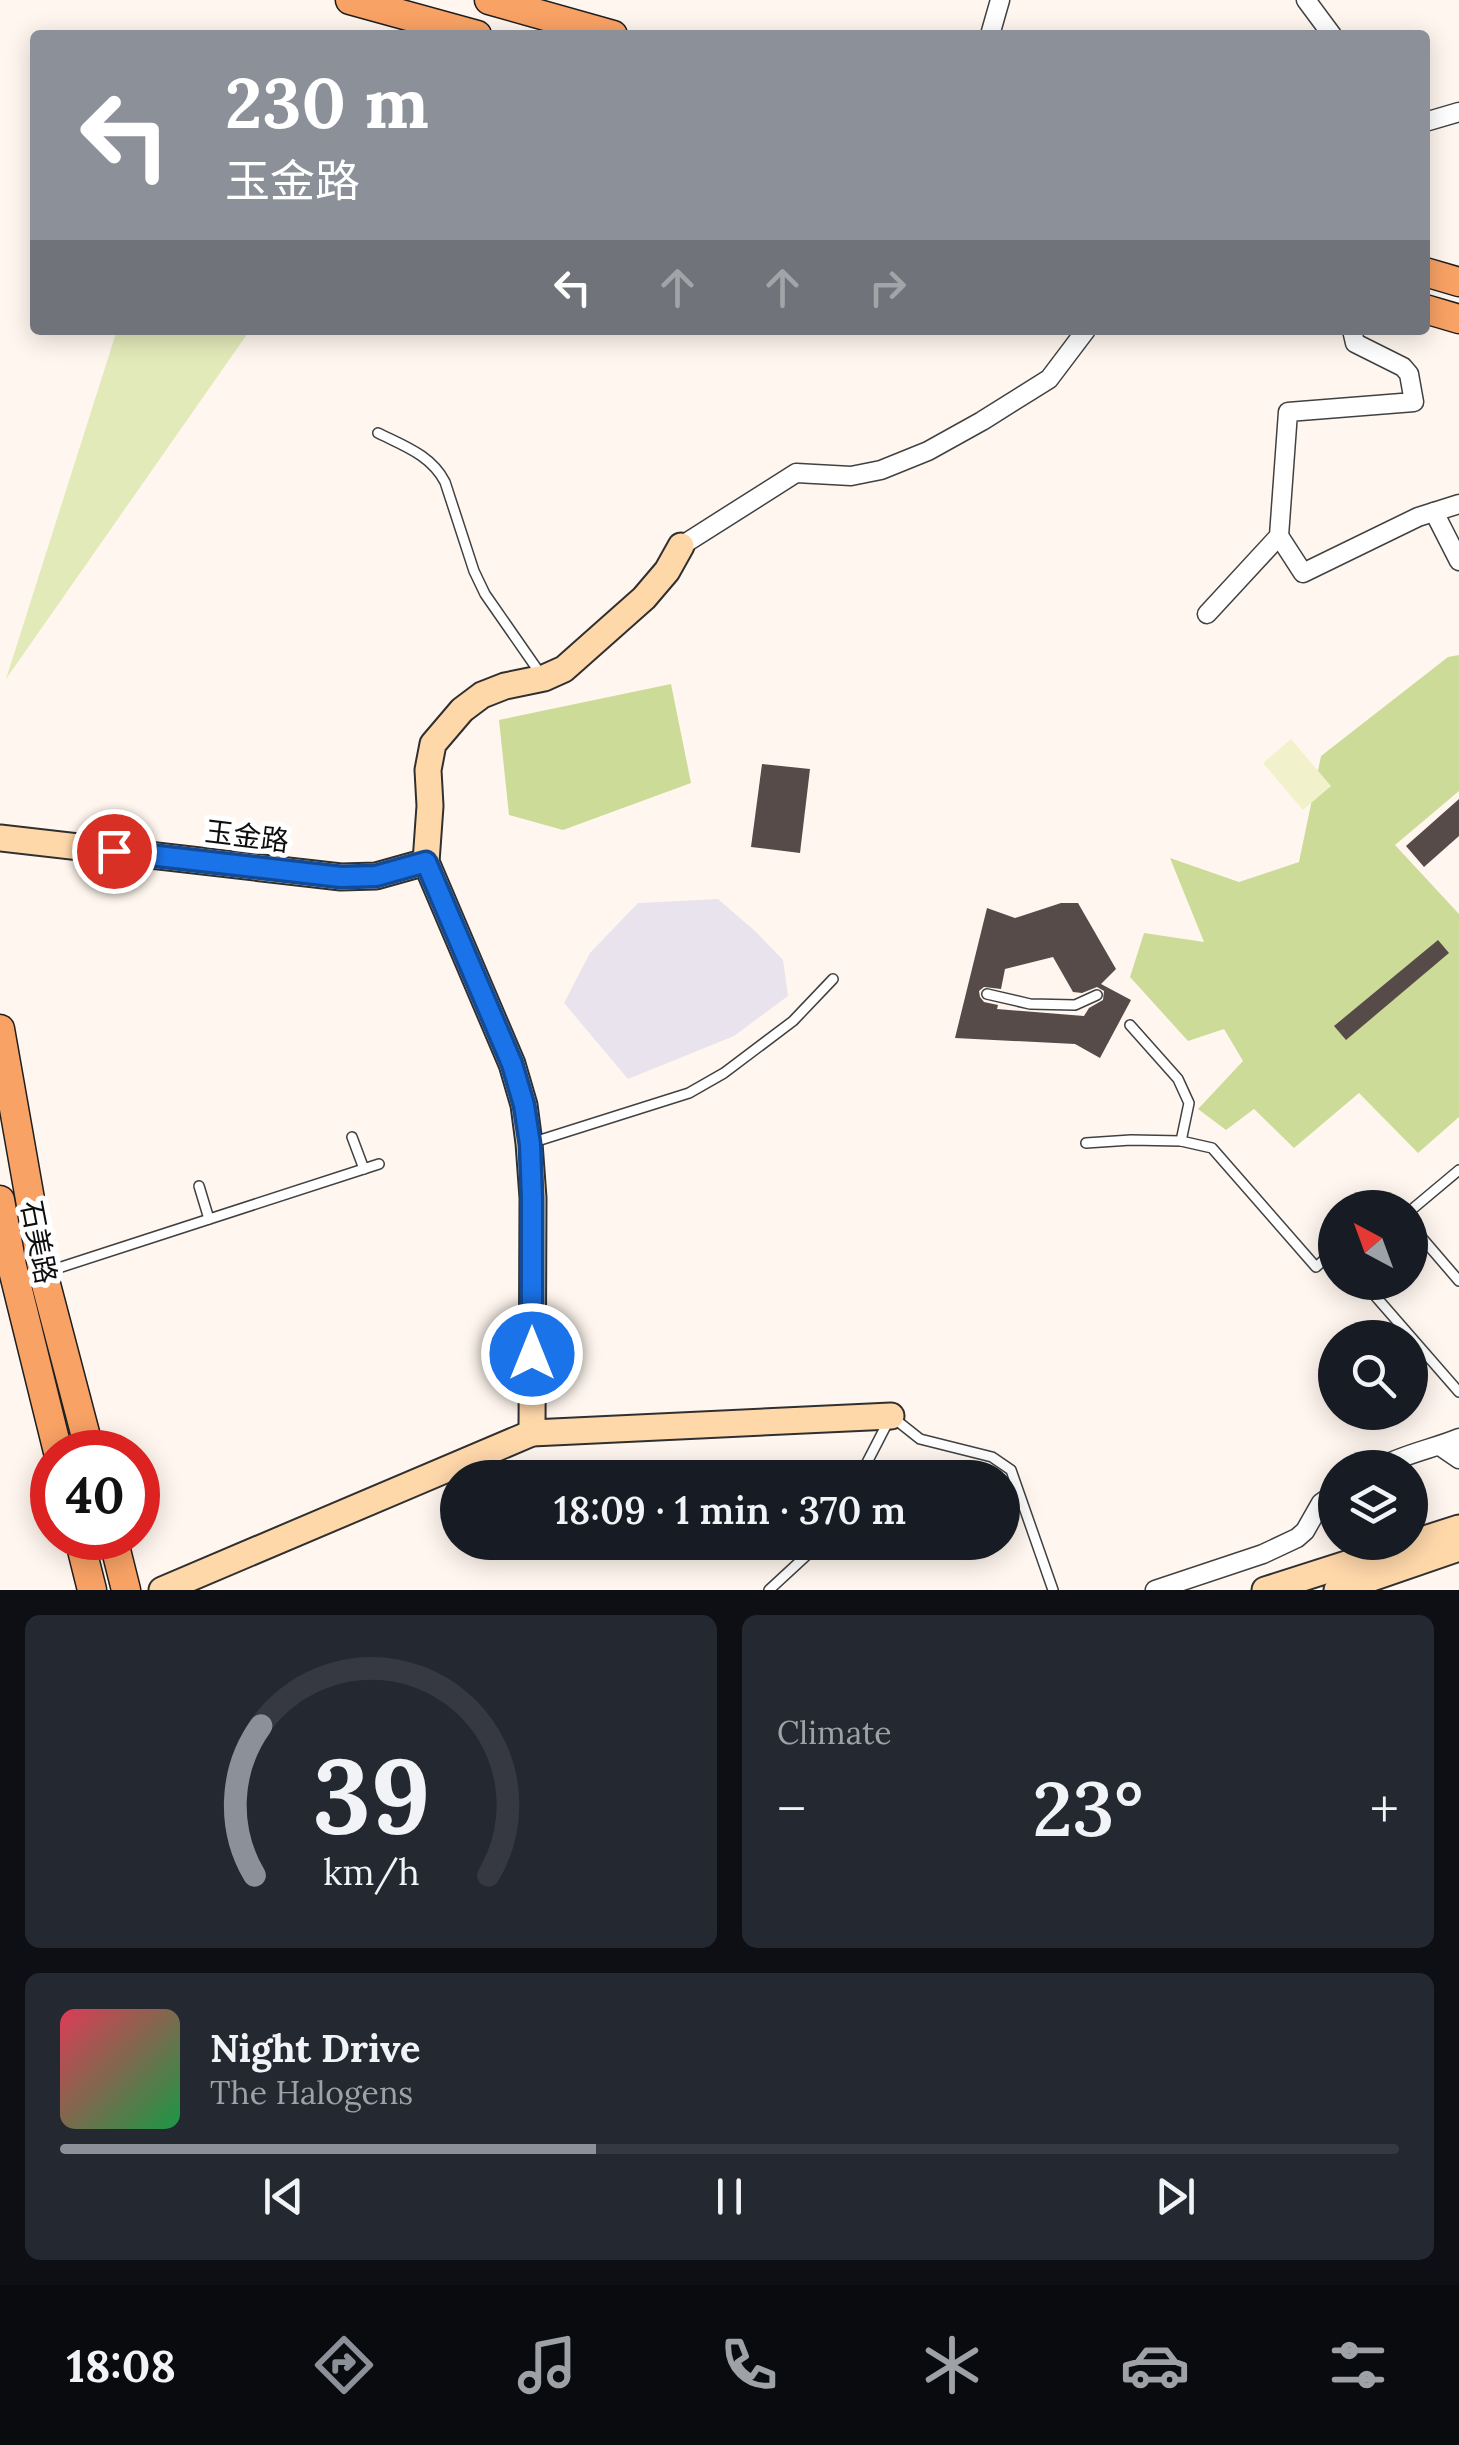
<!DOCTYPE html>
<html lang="en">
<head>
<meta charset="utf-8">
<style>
	:root { --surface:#171b24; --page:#242831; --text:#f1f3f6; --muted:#9ea1a6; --line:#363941; --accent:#8c9099 }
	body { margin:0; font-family:Lora,"Noto Sans SC",serif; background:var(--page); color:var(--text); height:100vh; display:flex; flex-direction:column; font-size:38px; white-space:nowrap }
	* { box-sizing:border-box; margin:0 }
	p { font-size:32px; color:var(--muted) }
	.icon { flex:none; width:55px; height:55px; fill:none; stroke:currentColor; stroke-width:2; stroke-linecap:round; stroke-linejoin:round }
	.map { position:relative; height:1590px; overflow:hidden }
	.drawer { display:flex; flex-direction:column; gap:25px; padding:25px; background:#0d0f14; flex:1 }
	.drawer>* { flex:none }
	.hud { position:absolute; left:30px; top:30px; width:1400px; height:305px; border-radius:10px; box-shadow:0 5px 25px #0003; background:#8c9099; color:#fff; overflow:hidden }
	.needle { width:65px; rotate:319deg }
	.fabs { position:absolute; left:1318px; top:1190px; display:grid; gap:20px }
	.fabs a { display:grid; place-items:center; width:110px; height:110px; border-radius:50%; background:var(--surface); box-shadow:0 5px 25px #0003; font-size:50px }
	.speed { position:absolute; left:30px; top:1430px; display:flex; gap:20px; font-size:50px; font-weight:700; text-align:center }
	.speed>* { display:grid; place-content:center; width:130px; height:130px; border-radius:50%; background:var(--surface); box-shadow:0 5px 25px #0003; line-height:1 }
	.speed .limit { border:15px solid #d22; background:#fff; color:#111 }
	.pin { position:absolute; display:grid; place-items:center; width:85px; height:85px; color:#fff; margin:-42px; border:5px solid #fff; border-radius:50%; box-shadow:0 2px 10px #0007 }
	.me { position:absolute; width:110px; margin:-55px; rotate:0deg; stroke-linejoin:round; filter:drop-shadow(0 0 8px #0008) }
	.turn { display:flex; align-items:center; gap:35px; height:210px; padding:0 30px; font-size:45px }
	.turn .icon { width:130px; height:130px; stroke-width:2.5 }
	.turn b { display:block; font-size:70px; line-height:85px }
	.lanes { display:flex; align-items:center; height:95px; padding:0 30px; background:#0003; justify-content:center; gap:50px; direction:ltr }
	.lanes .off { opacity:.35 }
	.big { font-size:75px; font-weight:600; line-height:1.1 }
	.drawer .widget { flex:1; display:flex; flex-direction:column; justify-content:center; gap:15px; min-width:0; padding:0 35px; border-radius:15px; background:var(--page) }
	.drawer .dial { align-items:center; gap:0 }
	.dial svg { height:260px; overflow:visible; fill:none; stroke:var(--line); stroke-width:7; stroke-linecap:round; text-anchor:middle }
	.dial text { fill:var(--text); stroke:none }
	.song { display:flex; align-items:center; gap:30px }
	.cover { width:120px; height:120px; border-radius:15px; background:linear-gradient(135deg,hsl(350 70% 55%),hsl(140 70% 35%)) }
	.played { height:10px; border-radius:5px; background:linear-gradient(90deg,var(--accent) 40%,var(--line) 40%) }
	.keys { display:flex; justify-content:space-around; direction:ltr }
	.heat { display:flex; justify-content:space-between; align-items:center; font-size:55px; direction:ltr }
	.drawer .tiles { flex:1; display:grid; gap:25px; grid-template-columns:1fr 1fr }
	.widget:last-child { grid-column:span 2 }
	.trip { position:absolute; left:440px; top:1460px; width:580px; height:100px; border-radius:50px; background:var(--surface); box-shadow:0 5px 25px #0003; font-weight:600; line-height:100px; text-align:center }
	.menu { display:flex; height:160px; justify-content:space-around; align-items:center; background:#090b0e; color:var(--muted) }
	.menu .icon { width:70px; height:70px }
	.menu .on { color:var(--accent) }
	.menu b { font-size:45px; color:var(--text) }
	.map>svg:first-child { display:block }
	.industrial { fill:#e8e3ed }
	.green { fill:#e3eab9 }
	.forest { fill:#cddb98 }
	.pitch { fill:#f1f1cb }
	.building { fill:#574b4a; fill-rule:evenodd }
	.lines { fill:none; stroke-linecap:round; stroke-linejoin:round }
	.lane-casing { stroke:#414141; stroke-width:12 }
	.street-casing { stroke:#414141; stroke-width:21 }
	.secondary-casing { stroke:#303030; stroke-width:29 }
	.primary-casing { stroke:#1f1f1f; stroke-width:31 }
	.lane { stroke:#fff; stroke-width:9 }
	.street { stroke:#fff; stroke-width:18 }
	.secondary { stroke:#ffd8aa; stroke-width:25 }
	.primary { stroke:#f9a265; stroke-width:28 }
	.route-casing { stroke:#114b97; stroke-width:25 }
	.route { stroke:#1a73e8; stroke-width:18 }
	.labels { text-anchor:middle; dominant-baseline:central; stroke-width:10; stroke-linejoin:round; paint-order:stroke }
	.street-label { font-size:28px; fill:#0e0e0e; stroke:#fff }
</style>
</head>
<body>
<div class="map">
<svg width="1459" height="1590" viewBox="0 0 1459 1590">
	<rect width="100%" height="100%" fill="#fff7ef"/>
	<polygon class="industrial" points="718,899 756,932 783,960 788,996 734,1036 628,1079 564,1003 590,953 638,903"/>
	<polygon class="green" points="117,330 250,330 6,679"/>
	<g class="forest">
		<polygon points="1459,655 1459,791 1395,845 1459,914 1459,1117 1418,1153 1359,1093 1294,1148 1254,1109 1226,1130 1198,1109 1243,1061 1224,1029 1188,1041 1130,977 1144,933 1204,942 1170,858 1239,882 1299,862 1321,756 1448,657"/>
		<polygon points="671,684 691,783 563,830 509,815 499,720"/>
	</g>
	<polygon class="pitch" points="1291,739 1331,786 1303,810 1263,763"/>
	<g class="building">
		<polygon points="762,764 810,769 800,853 751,847"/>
		<polygon points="1459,799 1459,836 1424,867 1406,846"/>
		<path d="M1061,903H1078L1116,969L1101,984L1131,1000L1100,1058L1075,1044L955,1038L987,908L1015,918ZM1053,957L1073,992L1082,993L1097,987L1104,991L1103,1000L1089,1008L1084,1016L997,1009L998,1005L984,1002L980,997L979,991L984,987L1001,989L1005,969Z"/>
		<polygon points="1438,940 1449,953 1346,1040 1334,1026"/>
	</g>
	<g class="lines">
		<defs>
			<g id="lane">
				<path d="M378,433C404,446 431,455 445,482L474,571L485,594L542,676"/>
				<polyline points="987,994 1030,1004 1075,1005 1097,995"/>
				<polyline points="1130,1025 1178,1079 1189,1103 1181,1141"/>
				<polyline points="352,1137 364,1169"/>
				<polyline points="534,1142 689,1093 724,1073 793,1021 833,979"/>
				<polyline points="1086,1143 1131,1140 1181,1141 1212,1148 1316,1267 1335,1250"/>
				<polyline points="199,1186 209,1219"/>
				<polyline points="1410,1211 1459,1170"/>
				<polyline points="1410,1224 1459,1281"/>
				<polyline points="46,1272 379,1164"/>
				<polyline points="1363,1282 1459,1392"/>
				<polyline points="859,1478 891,1416 920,1439 992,1457 1011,1470 1053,1590"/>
				<polyline points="769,1590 821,1542"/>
			</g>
			<g id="street">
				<polyline points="1306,0 1332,35"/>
				<polyline points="990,35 1000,0"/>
				<polyline points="1425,122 1459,112"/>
				<polyline points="1434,512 1459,561"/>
				<polyline points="1279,536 1303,573 1418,517 1459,504"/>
				<polyline points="681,546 796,473 851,476 881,470 928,451 982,421 1049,379 1086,330"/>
				<polyline points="1207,614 1279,536 1288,412 1414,402 1409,374 1403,367 1355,343 1352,330"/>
				<polyline points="1440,1446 1459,1459"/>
				<path d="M1378,1468C1404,1454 1432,1449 1459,1438"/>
				<polyline points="1155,1590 1263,1554 1297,1538 1305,1531 1321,1503 1335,1493"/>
			</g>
			<g id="secondary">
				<polyline points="0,838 341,877 376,876 426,862"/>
				<polyline points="532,1433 533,1198 529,1143 524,1105 512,1064 426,862 430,806 428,770 433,744 462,710 482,695 505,686 544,678 564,669 644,598 667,571 681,546"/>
				<polyline points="162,1590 532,1433 891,1416"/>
				<polyline points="1265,1590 1459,1528"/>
				<polyline points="1337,1590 1459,1548"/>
			</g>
			<g id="primary">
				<polyline points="350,0 477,35"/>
				<polyline points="489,0 613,35"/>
				<polyline points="1425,272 1459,282"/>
				<polyline points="1425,309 1459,319"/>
				<polyline points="0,1029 43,1273 90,1452"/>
				<polyline points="0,1200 12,1266 58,1452"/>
				<polyline points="79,1538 92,1590"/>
				<polyline points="113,1538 126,1590"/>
			</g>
		</defs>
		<use href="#lane" class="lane-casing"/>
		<use href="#street" class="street-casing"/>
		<use href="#secondary" class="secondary-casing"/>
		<use href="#primary" class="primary-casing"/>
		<use href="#lane" class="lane"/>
		<use href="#street" class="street"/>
		<use href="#secondary" class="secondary"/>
		<use href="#primary" class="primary"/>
	</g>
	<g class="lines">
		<defs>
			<polyline id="route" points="114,851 341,877 376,876 426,862 512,1064 524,1105 530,1144 532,1198 532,1354"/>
		</defs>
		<use href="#route" class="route-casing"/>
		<use href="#route" class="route"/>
	</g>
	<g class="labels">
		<g class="street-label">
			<text transform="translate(247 836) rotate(7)">玉金路</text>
			<text transform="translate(39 1242) rotate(79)">石美路</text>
		</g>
	</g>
</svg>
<div class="fabs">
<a><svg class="needle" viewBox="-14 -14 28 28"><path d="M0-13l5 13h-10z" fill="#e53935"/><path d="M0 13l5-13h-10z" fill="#9ea1a6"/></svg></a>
<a><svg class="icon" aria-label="search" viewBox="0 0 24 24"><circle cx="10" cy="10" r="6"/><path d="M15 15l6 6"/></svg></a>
<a><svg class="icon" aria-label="layers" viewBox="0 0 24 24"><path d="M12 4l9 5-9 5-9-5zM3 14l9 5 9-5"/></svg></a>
</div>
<div class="speed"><div class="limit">40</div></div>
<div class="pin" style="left:114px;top:851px;background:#d93025"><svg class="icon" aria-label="arrive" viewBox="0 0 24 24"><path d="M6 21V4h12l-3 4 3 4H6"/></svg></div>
<svg class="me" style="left:532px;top:1354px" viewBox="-20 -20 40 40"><circle r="17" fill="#1a73e8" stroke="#fff" stroke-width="3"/><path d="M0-11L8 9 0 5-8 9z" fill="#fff"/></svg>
<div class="trip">18:09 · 1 min · 370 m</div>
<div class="hud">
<div class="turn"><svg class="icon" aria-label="left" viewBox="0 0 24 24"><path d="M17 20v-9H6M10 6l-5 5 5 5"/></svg><div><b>230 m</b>玉金路</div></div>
<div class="lanes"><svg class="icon" aria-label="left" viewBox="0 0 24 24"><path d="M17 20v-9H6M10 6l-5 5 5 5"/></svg><svg class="icon off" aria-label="ahead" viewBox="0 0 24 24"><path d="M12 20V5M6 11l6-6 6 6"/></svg><svg class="icon off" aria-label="ahead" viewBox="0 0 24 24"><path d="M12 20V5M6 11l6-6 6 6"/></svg><svg class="icon off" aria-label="right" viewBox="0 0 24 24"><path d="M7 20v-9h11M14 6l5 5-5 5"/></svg></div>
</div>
</div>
<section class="drawer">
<div class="tiles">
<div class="widget dial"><svg viewBox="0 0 100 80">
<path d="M14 69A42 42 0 1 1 86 69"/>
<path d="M14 69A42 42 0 0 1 16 23" stroke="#8c9099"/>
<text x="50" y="56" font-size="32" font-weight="700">39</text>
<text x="50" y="72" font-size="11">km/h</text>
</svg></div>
<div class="widget"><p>Climate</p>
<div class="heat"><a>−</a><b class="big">23°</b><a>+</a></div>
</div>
<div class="widget">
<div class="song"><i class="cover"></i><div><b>Night Drive</b><p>The Halogens</p></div></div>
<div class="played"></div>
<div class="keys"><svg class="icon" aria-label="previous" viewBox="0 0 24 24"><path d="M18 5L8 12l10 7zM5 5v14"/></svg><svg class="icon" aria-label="pause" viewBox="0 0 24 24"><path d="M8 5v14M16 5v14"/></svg><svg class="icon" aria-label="next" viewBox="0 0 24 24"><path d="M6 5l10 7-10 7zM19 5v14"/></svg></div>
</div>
</div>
</section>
<nav class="menu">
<b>18:08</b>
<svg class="icon on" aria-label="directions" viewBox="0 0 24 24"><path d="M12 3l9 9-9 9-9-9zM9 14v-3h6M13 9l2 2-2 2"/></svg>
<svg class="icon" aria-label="music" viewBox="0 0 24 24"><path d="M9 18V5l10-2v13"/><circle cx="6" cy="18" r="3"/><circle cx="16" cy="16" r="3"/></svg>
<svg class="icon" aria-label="phone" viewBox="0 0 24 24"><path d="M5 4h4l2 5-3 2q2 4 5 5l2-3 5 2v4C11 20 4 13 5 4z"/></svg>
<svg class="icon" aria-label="climate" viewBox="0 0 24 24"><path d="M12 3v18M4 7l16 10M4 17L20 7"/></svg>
<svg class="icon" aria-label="car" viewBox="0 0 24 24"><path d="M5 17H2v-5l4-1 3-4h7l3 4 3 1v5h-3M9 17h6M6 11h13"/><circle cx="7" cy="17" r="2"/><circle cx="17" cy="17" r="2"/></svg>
<svg class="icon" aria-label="filters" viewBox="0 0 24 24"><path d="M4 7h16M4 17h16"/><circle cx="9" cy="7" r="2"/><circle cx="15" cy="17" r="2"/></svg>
</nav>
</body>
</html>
